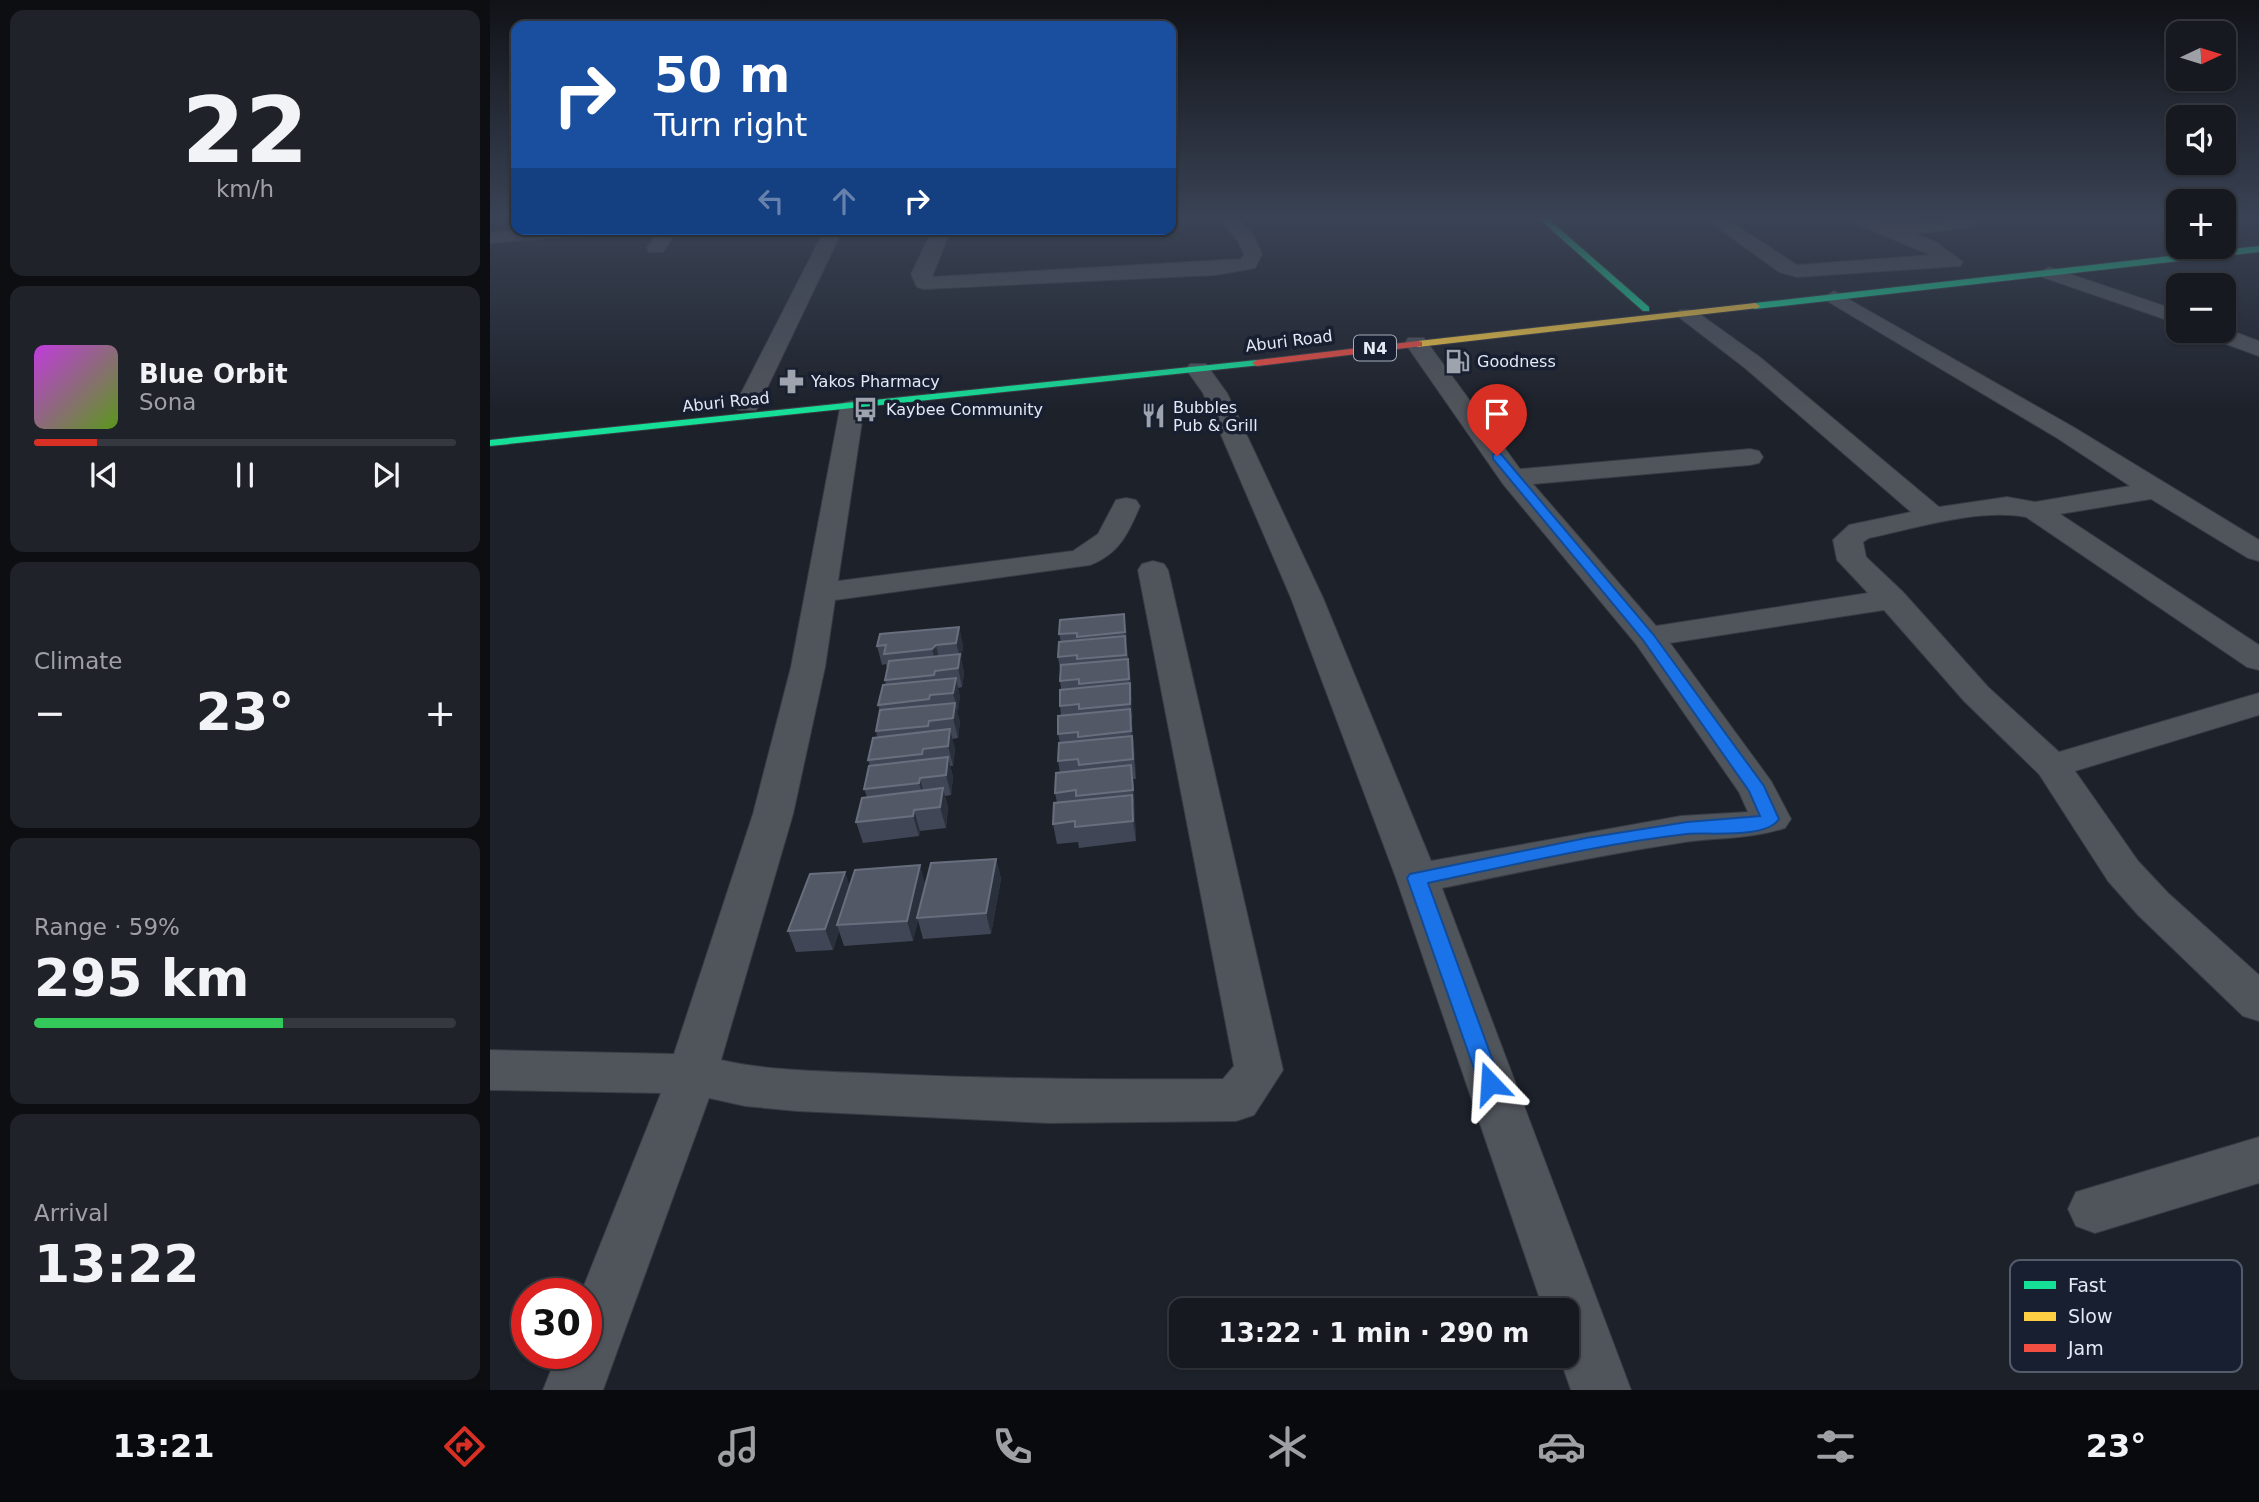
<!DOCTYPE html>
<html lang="en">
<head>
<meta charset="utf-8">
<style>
	:root { --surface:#161920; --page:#1f2229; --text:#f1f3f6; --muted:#9ea0a5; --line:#35383e; --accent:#d93025 }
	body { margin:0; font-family:"DejaVu Sans",sans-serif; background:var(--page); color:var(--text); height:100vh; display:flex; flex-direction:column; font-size:26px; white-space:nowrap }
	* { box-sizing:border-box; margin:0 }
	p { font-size:23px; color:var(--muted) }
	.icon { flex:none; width:38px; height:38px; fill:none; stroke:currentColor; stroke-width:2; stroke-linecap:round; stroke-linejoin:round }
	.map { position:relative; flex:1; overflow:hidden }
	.panel { display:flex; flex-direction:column; gap:10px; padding:10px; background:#0c0e12; width:490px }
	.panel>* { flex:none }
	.top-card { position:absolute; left:21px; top:21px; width:665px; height:214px; border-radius:14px; box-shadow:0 2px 5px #0004,0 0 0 2px var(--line); background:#1a4fa0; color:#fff; overflow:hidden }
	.needle { width:46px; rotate:86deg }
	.tools { position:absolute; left:1676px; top:21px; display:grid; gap:14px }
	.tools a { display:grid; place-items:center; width:70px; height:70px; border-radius:14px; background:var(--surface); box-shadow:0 2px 5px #0004,0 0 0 2px var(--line); font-size:35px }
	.speed { position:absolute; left:21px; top:1278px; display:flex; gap:14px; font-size:35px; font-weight:700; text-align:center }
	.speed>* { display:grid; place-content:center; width:91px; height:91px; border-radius:50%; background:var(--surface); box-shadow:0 2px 5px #0004,0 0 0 2px var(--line); line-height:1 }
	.speed .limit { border:10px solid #d22; background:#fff; color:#111 }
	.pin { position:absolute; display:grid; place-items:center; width:60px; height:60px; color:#fff; margin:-72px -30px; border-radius:50% 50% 50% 0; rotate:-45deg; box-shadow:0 0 7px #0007 }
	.pin .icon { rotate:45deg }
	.me { position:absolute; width:77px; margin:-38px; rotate:340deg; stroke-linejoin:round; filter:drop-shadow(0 0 5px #0008) }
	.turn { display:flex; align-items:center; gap:24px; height:147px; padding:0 28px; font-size:32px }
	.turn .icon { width:91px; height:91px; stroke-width:2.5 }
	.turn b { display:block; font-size:49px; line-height:60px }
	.lanes { display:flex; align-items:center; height:66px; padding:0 28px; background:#0003; justify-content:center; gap:35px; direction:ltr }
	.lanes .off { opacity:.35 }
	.big { font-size:52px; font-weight:700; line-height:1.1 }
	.panel .widget { flex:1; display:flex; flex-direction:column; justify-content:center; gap:10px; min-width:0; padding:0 24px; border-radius:14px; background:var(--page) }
	.panel .dial { align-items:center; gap:0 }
	.dial b { font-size:91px; line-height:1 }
	.song { display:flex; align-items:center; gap:21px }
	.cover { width:84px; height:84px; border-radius:10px; background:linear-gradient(135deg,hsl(290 70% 55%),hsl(90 70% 35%)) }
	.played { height:7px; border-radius:4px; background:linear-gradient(90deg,var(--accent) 15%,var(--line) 15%) }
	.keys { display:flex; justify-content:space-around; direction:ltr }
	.heat { display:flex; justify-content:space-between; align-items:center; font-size:38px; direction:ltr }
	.charge { height:10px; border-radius:5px; background:linear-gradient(90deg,#34c759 59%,var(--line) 0) }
	.trip { position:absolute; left:679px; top:1298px; width:410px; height:70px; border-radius:14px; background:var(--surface); box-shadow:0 2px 5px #0004,0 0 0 2px var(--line); font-weight:700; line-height:70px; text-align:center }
	.dock { display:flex; height:112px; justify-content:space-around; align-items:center; background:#090a0d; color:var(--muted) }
	.dock .icon { width:49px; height:49px }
	.dock .on { color:var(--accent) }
	.dock b { font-size:32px; color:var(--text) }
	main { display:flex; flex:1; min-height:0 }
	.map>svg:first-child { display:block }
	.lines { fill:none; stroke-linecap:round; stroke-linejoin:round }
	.street-casing { stroke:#383b43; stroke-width:2 }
	.fast-casing { stroke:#383b43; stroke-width:2 }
	.slow-casing { stroke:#383b43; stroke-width:2 }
	.jam-casing { stroke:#383b43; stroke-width:2 }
	.street { fill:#50545b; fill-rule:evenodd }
	.fast { fill:#16e098; fill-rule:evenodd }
	.slow { fill:#ffcf43; fill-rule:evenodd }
	.jam { fill:#f24e42; fill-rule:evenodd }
	.wall { fill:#404655 }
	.shaded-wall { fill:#2b303d }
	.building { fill:#525866; stroke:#686e7d; stroke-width:2 }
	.route { fill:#1a73e8; stroke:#114b97; stroke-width:2 }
	.labels { text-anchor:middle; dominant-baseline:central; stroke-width:7; stroke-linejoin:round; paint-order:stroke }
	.far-street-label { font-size:16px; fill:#e3e9f5; stroke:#171f30 }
	.shield { fill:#171f30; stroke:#a6acba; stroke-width:2 }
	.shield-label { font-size:16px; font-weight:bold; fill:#e3e9f5 }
	.far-poi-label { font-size:16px; fill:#e3e9f5; stroke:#171f30; text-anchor:start }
	.key { fill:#171f30; stroke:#545c6b; stroke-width:2 }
	.key-label { font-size:19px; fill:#e3e9f5 }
</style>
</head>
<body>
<main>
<section class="panel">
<div class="widget dial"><b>22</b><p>km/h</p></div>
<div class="widget">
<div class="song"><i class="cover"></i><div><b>Blue Orbit</b><p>Sona</p></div></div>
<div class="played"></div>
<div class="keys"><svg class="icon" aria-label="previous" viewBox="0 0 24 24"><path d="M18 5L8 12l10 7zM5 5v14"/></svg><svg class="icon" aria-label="pause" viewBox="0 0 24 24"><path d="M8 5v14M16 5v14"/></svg><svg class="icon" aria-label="next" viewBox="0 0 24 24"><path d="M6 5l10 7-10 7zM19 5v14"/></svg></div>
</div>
<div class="widget"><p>Climate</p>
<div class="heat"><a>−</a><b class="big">23°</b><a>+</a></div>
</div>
<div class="widget"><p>Range · 59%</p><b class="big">295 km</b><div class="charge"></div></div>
<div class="widget"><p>Arrival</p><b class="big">13:22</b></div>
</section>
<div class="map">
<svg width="1769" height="1390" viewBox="0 0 1769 1390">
	<rect width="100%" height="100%" fill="#1d212a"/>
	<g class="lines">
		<defs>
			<g id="street">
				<polygon points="728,217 747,217 763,235 772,254 765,268 726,275 434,289 427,287 421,274 443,229 461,229 442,277 751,259 754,254 748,241"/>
				<polygon points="1213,217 1233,217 1307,265 1440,255 1360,221 1357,217 1381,217 1404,226 1482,217 1492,222 1483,227 1425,234 1446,242 1473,262 1470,266 1307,277 1289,272"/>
				<polygon points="42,229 98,229 99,231 90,236 0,243 0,233"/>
				<polygon points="170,229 188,229 173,252 159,252 157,248"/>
				<polygon points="335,229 353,229 269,405 266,410 248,410 245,405"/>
				<polygon points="1559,267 1689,311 1689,324 1552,277 1549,273"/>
				<path d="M1344,291L1585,428L1769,540V561L1758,558L1661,499L1570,514L1769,645V670L1757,667L1536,517C1489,508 1426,528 1379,538L1373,542L1376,557L1413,592L1498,687L1569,752L1769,693V715L1585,771L1648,861L1678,893L1769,975V1021L1753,1016L1648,915L1618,881L1549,774L1474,701L1394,610L1180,643L1281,781L1301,819L1295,828C1259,840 1225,837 1189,843C1109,855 1031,872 952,888L1141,1390H1081L1069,1356H1076V1311H1054L906,878L801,598L713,393L696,369L700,364H716L737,393L833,598L941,861L1191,816L1258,812L1249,792L1146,644L1013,484L915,343L918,338H934L1030,469L1260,449L1269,451L1273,457L1269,463L1260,465L1043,484L1166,626L1378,593L1347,560L1343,540L1359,525L1421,512L1255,368L1190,318L1186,314L1190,310H1204L1271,358L1449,507L1517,497L1545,502L1640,486L1567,438L1337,301L1334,297Z"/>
				<polygon points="1734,328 1769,341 1769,356 1714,336 1711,331 1734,331"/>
				<path d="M362,401L371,403L374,408L348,581L583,551L608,534L626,500L636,498L646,500L650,506C638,534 629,554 600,565L345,600L335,667L303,814L231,1060C284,1072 341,1071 396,1074C509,1079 620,1080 733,1079L744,1066L648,570L652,564L663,561L674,564L678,570L793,1070L764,1115L746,1121L559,1123L307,1111L255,1106L219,1098L113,1390H53L68,1353H96V1293H91L171,1093L0,1090V1050L184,1054L263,814L301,667L350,408L353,403Z"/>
				<polygon points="1769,1137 1769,1183 1605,1233 1586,1226 1578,1209 1586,1192"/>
			</g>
			<g id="fast">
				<polygon points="1047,217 1056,217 1159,307 1159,311 1153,311"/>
				<polygon points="1769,246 1769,252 1265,309 1260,306 1265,303"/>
				<polygon points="767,360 772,363 771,365 0,446 0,440"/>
			</g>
			<polygon id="slow" points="1265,303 1270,306 1268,308 928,347 923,344 928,341"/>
			<polygon id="jam" points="928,341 932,342 932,346 767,366 762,363 767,360"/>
		</defs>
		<use href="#street" class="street-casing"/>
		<use href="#fast" class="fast-casing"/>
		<use href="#slow" class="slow-casing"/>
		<use href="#jam" class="jam-casing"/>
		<use href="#street" class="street"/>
		<use href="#fast" class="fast"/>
		<use href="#slow" class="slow"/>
		<use href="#jam" class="jam"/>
	</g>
	<g class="wall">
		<polygon points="634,614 642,702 642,723 646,779 643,779 646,841 589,848 588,842 567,844 563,824 567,803 565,793 570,773 568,761 570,743 568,734 571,716 570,706 571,689 570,681 570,670 568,657 571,642 569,634"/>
		<polygon points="469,627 473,646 471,659 474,673 472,687 468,688 470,697 467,712 470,722 468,738 462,739 465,749 463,766 460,766 463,777 461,795 455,796 458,808 456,828 430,831 429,836 373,843 366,822 377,797 374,789 380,766 378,760 387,737 386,731 390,711 388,705 396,685 395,680 397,668 396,664 392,665 387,646"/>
		<polygon points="506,859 511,879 501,934 433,939 428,920 423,941 354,946 349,931 343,950 306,952 298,931 355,872 359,886 435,884"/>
	</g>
	<g class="shaded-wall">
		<polygon points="634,614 637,633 637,651 635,632"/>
		<polygon points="469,627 473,646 471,659 474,673 472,687 468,668 470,657 466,643"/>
		<polygon points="446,645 450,663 447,668 442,649"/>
		<polygon points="638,659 641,678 642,698 639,679"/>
		<polygon points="466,678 470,697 468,712 463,693"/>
		<polygon points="640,683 642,702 643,723 640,704"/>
		<polygon points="465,703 470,722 468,738 463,718"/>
		<polygon points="640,709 645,755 646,779 641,731"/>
		<polygon points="460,729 465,749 463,766 458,746"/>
		<polygon points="458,757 463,777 461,795 456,775"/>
		<polygon points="641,765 644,785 645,810 643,790"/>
		<polygon points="430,778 435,798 435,803 429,783"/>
		<polygon points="453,788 458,808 456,828 450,807"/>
		<polygon points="642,795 645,815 646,841 643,821"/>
		<polygon points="424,810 430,831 429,836 423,816"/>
		<polygon points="506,859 511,879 501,934 496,913"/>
		<polygon points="430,865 436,886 427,918 428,920 423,941 417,921"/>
		<polygon points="355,872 362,893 347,925 349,931 343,950 335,929"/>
	</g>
	<g class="building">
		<polygon points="634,614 635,632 587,637 587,633 569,634 570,620"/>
		<polygon points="469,627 466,643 446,645 442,649 394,654 396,645 387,646 390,634"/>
		<polygon points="635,636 636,655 587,659 587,655 568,657 569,642"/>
		<polygon points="470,654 468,668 445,671 444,675 395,680 399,661"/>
		<polygon points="638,659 639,679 589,684 589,679 570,681 571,665"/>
		<polygon points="466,678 463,693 440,695 439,699 388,705 393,685"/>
		<polygon points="640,683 640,704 589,709 589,704 570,706 570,690"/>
		<polygon points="465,703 463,718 439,721 438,726 386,731 390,710"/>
		<polygon points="640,709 641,731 588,737 588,732 568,734 568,716"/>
		<polygon points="460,729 458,746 433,749 432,754 378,760 383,738"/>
		<polygon points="642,736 643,759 589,765 588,759 568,761 569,743"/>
		<polygon points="458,757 456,775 430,778 429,783 374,789 379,766"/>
		<polygon points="641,765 643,790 586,796 586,790 565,793 566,773"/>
		<polygon points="453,788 450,807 424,810 423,816 366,822 372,798"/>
		<polygon points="642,795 643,821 585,827 585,821 563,824 564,803"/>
		<polygon points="506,859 496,913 427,918 441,863"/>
		<polygon points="430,865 417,921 347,925 365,870"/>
		<polygon points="355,872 335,929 298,931 320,874"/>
	</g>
	<linearGradient id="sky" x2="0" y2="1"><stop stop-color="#101217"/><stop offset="0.53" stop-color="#3a4355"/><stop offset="1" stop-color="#3a4355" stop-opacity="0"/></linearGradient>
	<rect width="1769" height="411" fill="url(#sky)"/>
	<path class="route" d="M1003,454H1011L1163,634L1274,786L1289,819C1276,839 1219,832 1197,834C1110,844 1023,865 938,883L1011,1083L1008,1090L1000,1092L992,1090L989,1083L917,878L920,874L1096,838L1197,822L1270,816L1259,791L1153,640L1003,459Z"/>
	<defs>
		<symbol id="fuel-bare" viewBox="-9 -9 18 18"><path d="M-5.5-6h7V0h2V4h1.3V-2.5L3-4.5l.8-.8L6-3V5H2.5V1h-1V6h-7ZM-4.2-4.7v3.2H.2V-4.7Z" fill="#9ea3ae" stroke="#171f30" stroke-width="2.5" paint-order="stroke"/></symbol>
		<symbol id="pharmacy-bare" viewBox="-9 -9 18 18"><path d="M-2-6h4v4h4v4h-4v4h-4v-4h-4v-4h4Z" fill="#9ea3ae" stroke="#171f30" stroke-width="2.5" paint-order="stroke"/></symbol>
		<symbol id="bus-bare" viewBox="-9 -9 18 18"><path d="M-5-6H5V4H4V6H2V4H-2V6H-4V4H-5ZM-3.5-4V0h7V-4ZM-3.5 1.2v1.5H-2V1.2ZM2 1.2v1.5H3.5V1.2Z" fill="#9ea3ae" stroke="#171f30" stroke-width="2.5" paint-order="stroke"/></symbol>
		<symbol id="restaurant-bare" viewBox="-9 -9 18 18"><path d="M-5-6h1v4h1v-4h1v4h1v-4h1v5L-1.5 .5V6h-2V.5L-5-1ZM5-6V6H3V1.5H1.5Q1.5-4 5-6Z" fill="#9ea3ae" stroke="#171f30" stroke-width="2.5" paint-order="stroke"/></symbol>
	</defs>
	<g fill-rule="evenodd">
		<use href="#fuel-bare" x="950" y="344" width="35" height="35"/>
		<use href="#pharmacy-bare" x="284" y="364" width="35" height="35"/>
		<use href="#bus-bare" x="358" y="392" width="35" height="35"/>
		<use href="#restaurant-bare" x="646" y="398" width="35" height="35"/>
	</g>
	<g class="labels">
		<g class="far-street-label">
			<text transform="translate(799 341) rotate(-7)">Aburi Road</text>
			<text transform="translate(236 402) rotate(-6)">Aburi Road</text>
		</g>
		<rect class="shield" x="864" y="335.5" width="42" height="25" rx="5"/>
		<g class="shield-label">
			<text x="885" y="348">N4</text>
		</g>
		<g class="far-poi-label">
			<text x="987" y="361">Goodness</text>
			<text x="321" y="381">Yakos Pharmacy</text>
			<text x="683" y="407">Bubbles<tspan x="683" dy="18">Pub &amp; Grill</tspan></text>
			<text x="396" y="409">Kaybee Community</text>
		</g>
	</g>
	<rect x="1520" y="1260" width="232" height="112" rx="10" class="key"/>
	<rect x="1534" y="1281" width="32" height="8" fill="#16e098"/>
	<rect x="1534" y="1312" width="32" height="9" fill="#ffcf43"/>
	<rect x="1534" y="1344" width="32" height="8" fill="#f24e42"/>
	<g class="key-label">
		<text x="1578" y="1292">Fast</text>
		<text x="1578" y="1323">Slow</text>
		<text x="1578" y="1355">Jam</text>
	</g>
</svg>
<div class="tools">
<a><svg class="needle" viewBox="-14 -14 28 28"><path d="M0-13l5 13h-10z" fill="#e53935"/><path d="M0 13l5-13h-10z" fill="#9ea0a5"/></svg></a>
<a><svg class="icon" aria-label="sound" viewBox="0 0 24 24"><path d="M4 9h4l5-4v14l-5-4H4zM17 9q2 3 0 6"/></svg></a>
<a>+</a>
<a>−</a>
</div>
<div class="speed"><div class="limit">30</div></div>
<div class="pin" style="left:1007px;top:456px;background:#d93025"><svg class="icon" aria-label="arrive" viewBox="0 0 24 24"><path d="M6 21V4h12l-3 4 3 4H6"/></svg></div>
<svg class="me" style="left:1000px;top:1083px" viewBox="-20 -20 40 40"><path d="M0-17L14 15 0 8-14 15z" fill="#1a73e8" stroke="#fff" stroke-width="4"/></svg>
<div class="trip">13:22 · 1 min · 290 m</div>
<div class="top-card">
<div class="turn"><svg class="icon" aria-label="right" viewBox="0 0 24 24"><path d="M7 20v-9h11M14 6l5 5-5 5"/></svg><div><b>50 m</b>Turn right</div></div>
<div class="lanes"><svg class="icon off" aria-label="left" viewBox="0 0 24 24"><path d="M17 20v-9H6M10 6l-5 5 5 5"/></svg><svg class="icon off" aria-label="ahead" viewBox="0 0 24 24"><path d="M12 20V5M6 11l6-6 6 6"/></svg><svg class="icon" aria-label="right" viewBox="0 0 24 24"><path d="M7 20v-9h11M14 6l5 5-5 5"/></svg></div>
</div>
</div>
</main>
<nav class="dock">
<b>13:21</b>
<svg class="icon on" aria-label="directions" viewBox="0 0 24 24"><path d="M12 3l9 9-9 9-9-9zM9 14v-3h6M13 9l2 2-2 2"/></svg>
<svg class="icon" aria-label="music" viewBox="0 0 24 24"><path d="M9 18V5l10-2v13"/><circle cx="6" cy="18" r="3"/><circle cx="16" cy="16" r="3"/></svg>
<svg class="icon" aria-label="phone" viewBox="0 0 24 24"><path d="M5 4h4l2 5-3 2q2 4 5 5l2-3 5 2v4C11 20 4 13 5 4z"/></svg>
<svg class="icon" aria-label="climate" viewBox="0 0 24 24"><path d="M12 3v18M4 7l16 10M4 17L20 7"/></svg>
<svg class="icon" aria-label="car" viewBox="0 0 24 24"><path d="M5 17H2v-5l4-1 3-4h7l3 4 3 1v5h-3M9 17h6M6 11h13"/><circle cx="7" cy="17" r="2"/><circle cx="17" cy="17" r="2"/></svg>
<svg class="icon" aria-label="filters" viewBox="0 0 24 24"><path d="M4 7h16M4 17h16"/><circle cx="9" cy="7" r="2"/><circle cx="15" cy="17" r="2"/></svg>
<b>23°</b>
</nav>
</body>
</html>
